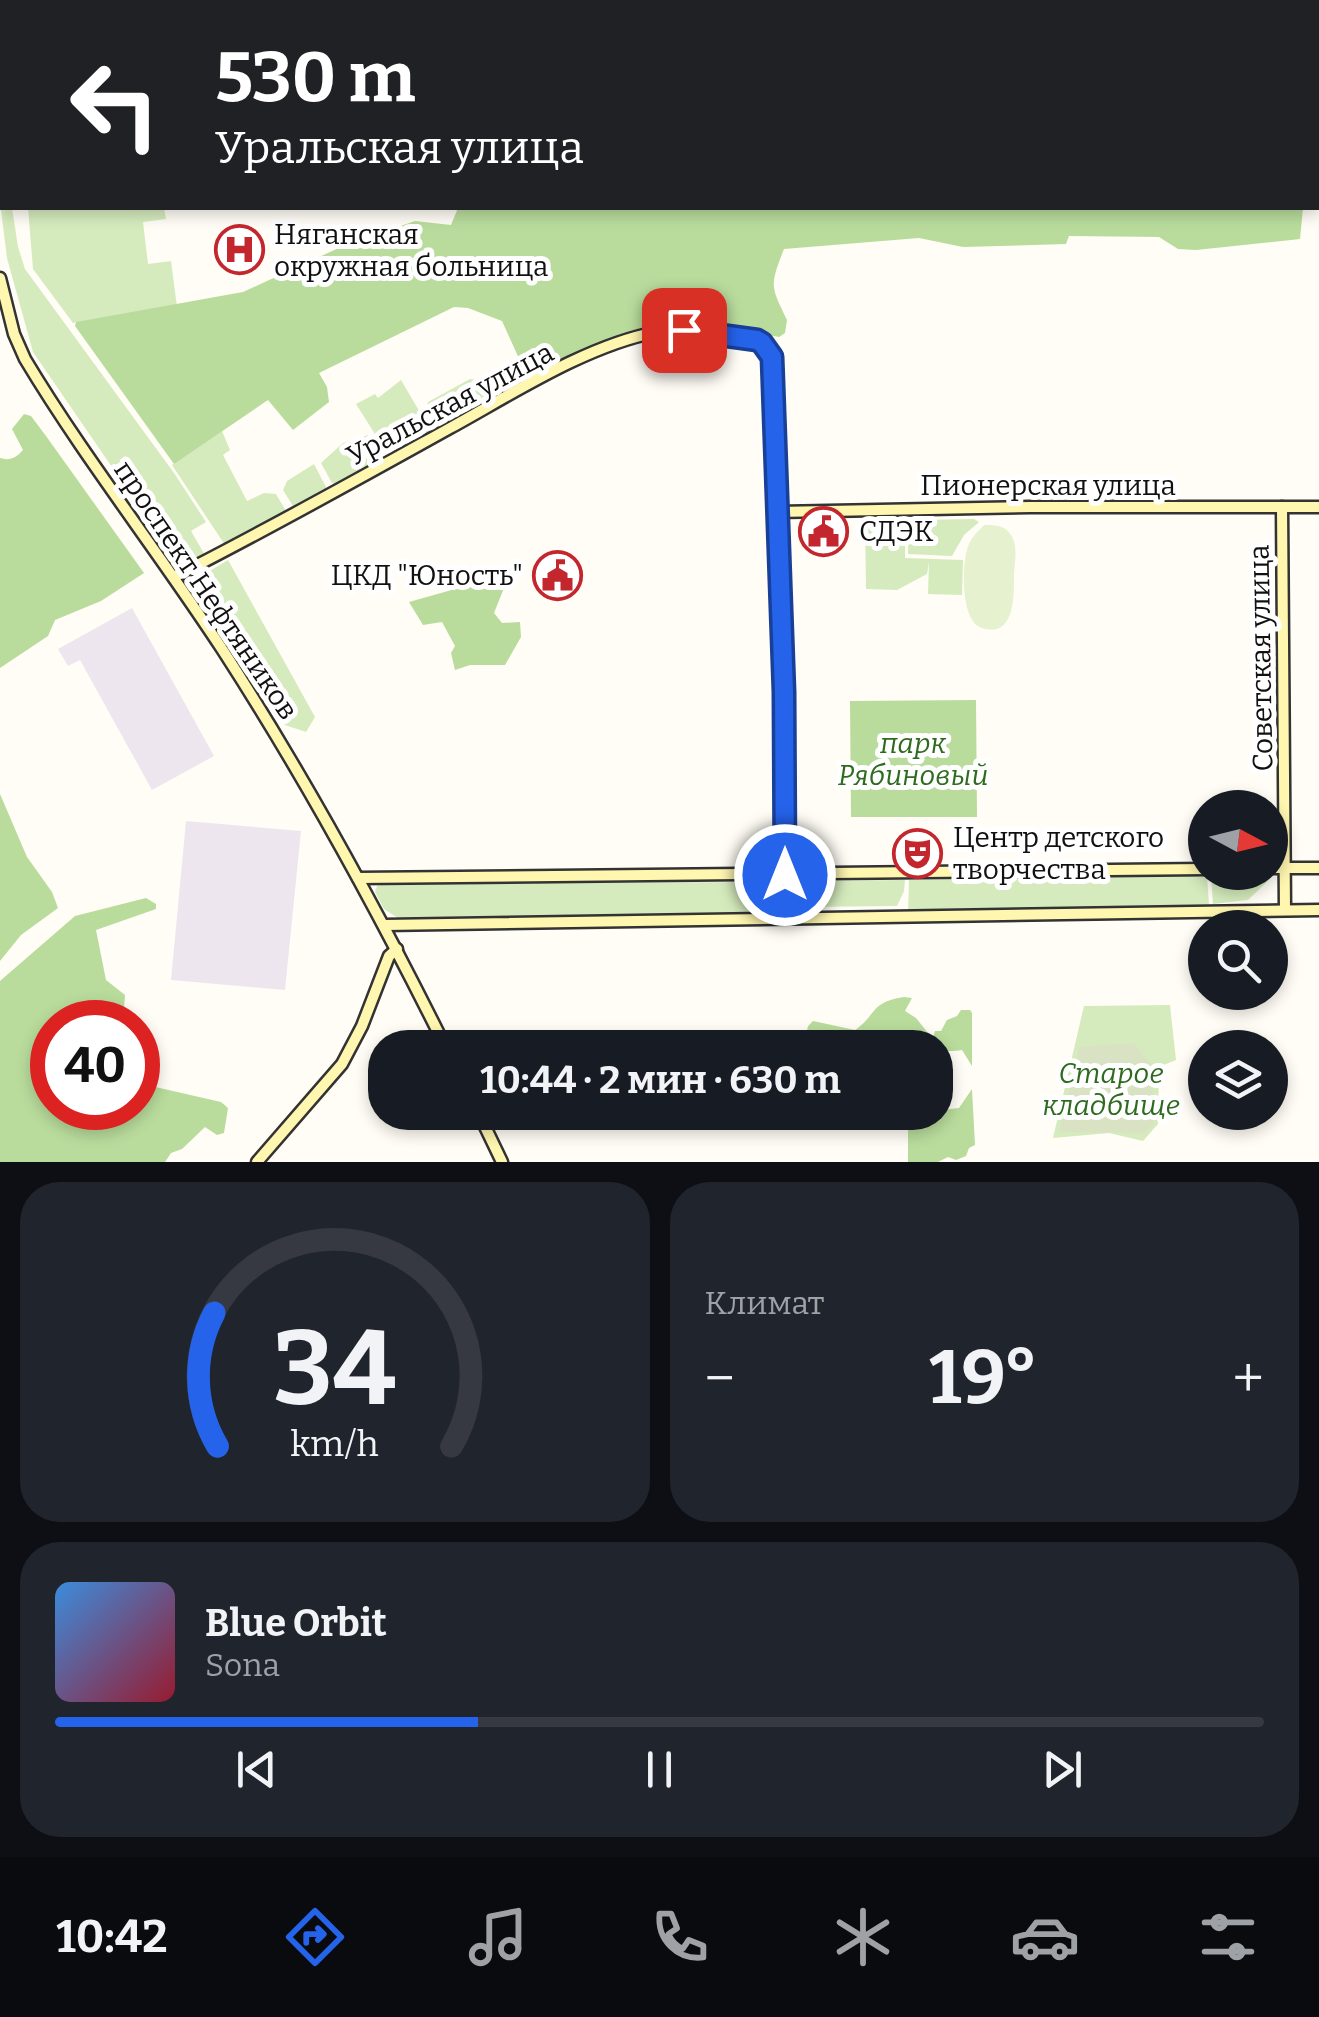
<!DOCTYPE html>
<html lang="ru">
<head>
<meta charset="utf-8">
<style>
	:root { --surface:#171b24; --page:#20242c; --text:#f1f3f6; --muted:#9ea1a6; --line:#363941; --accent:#2563eb }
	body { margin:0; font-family:Bitter,serif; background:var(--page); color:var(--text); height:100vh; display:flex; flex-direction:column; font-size:38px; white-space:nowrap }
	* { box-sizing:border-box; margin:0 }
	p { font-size:32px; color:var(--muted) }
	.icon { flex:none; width:55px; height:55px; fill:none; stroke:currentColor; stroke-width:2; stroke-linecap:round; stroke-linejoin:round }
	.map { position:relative; height:1162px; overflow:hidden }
	.panel { display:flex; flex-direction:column; gap:20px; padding:20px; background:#0d0f14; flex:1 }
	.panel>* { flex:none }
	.guide { position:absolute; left:0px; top:0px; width:1320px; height:210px; box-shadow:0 5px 15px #0003; background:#202124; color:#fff; overflow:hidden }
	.needle { width:65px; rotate:97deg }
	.fabs { position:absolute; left:1188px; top:790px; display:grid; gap:20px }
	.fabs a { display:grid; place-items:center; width:100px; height:100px; border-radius:50%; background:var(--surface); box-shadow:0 5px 15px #0003; font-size:50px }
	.speed { position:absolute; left:30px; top:1000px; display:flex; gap:20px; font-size:50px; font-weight:700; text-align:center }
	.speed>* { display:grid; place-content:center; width:130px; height:130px; border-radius:50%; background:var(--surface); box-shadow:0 5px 15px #0003; line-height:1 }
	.speed .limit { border:15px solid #d22; background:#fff; color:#111 }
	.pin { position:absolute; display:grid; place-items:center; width:85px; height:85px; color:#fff; margin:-42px; border-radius:20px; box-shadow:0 5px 15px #0006 }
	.me { position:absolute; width:110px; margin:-55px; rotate:0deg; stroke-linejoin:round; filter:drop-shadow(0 0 8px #0008) }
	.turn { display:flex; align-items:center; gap:35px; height:210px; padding:0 50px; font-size:45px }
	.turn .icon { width:130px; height:130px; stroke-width:2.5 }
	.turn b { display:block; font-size:70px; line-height:85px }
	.big { font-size:75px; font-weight:700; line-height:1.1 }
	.panel .widget { flex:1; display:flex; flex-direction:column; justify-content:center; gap:15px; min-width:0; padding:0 35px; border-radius:40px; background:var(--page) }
	.panel .dial { align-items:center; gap:0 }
	.dial svg { height:260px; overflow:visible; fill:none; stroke:var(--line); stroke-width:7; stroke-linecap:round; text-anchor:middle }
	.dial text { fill:var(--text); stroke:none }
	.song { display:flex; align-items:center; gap:30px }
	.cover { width:120px; height:120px; border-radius:15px; background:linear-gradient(135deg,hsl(210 70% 55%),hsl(350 70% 35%)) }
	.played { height:10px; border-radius:5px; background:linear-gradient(90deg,var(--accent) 35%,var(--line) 35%) }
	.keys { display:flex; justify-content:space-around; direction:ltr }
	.heat { display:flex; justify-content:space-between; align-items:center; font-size:55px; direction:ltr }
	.panel .tiles { flex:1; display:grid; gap:20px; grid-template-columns:1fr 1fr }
	.widget:last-child { grid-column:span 2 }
	.trip { position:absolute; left:368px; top:1030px; width:585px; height:100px; border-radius:40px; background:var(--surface); box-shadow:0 5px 15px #0003; font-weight:700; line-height:100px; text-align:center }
	.menu { display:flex; height:160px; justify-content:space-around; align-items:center; background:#090b0e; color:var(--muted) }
	.menu .icon { width:70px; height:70px }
	.menu .on { color:var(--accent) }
	.menu b { font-size:45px; color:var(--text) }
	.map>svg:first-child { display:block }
	.industrial { fill:#eee6ef }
	.green { fill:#d5ebbd }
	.forest { fill:#b9dc9c }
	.cemetery { fill:#d9e3c4 }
	.pitch { fill:#e6f2cf }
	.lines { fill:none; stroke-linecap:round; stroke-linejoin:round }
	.secondary-casing { stroke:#333; stroke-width:15 }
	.secondary { stroke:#fff6b0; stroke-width:10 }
	.route-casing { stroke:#184099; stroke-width:25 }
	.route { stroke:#2563eb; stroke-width:18 }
	.labels { text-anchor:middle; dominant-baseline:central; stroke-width:10; stroke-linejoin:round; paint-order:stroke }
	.poi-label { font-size:28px; fill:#111; stroke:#fff; text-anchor:start }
	.street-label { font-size:28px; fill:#111; stroke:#fff }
	.park-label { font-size:28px; font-style:italic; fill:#2f6b1f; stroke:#fff }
</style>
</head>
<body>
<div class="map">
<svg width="1319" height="1162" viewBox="0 0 1319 1162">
	<rect width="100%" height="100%" fill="#fffdf5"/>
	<g class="industrial">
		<polygon points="132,608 214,756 152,790 80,660 68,666 58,649"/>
		<polygon points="186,821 301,831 285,990 171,980"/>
	</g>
	<g class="green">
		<path d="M2,137V208H12L18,247L25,269L174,473L206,522L191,531L206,557C194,563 181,562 171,553L33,352L7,258L0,202Z"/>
		<polygon points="28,208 164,208 166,219 143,222 148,264 171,261 177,307 73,323 33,269"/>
		<polygon points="470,379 479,380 487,401 436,426 427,408 428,402"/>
		<polygon points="401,380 431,431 387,453 356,404 375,394 378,398"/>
		<polygon points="222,431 230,450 223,455 247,501 264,493 276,494 286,511 225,545 172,465"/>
		<polygon points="368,435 381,458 337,484 332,483 321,463 343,443"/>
		<polygon points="314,464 327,489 293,506 283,490 287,481"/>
		<polygon points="974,519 979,522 964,535 952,556 908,554 909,526 905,525 905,558 963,560 962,595 928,594 929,562 927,574 897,590 866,589 865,521"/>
		<polygon points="228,560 315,717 306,732 285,725 200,589 208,572"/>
		<polygon points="1267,874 1270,879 1248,900 1213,904 1211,875"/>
		<polygon points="1207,875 1209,905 908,912 909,880"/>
		<polygon points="905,880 904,891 897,906 804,907 791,881"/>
		<polygon points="777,882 779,913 750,915 401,920 384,909 375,892 377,886 385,883"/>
		<polygon points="1170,1005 1176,1060 1159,1067 1158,1124 1143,1141 1109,1133 1053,1138 1084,1006"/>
	</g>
	<g class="forest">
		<polygon points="449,0 1319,0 1319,199 1318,2"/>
		<path d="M458,208H1303L1300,239L1196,250L1178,249L1159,237L1069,236L1066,244L963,247L919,238L784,249C769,287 771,286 787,320L785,333L779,337C752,333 723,325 696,323C639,317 584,351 535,374H526L502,321L468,308L454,307L319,373L327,387L329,402L293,430L268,400L174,464L75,326L76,322L243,292L343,246L415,221L451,225Z"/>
		<path d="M24,414L31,416L46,436L144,573L101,601L55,620L48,636L0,668V458C10,461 16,458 23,450L12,429Z"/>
		<polygon points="508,567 510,573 494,613 502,623 520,622 521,637 505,665 470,665 455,670 451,653 455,646 442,622 423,625 409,602 480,582 484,584"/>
		<polygon points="976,700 977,817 851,817 850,701"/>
		<polygon points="0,794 27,857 52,892 58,908 21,935 0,961"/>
		<polygon points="146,898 156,904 156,909 96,930 106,980 125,995 123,1022 52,1022 52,1108 138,1108 138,1083 221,1102 228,1108 224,1133 217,1135 205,1127 182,1149 171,1153 165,1162 0,1162 0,981 75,916"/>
		<path d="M904,997L912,998L905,1011L916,1018L928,1033L922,1038H908L904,1042L905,1047H803L808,1026L813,1021L855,1030C877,1015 870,1002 904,997Z"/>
		<path d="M961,1010H970L972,1013V1066L962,1050C948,1052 938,1053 933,1037L935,1031H941L947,1020L957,1016Z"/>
		<polygon points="972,1089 975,1145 969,1148 966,1156 956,1160 948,1157 938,1162 908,1162 908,1121 914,1113 959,1108"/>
	</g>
	<polygon class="cemetery" points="1133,1043 1151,1064 1154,1123 1145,1133 1059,1132 1079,1047"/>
	<path class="pitch" d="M984,525C995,525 1005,525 1011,535C1018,545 1015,561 1014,573C1014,593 1016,639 982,628C961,622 962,568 967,550C969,540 977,532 984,525Z"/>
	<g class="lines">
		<defs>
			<g id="secondary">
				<polyline points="191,2 210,0"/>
				<polyline points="0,26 2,26"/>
				<path d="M0,278L14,334L25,359C85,459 158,551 222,649C305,777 378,911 446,1048"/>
				<polyline points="1282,507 1285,910"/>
				<polyline points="777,512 1030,507 1319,507"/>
				<path d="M174,577C267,530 358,479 450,428C512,394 587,345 657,332C689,326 732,331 762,343L772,357L775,373L786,916"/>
				<polyline points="1270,868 1319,868"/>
				<polyline points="358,878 1205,869"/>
				<polyline points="385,925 1319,910"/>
				<polyline points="478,1112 502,1162"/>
				<polyline points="257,1162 342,1064 362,1026 389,956 397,949"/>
			</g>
		</defs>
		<use href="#secondary" class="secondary-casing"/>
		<use href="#secondary" class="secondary"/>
	</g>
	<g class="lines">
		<defs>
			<polyline id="route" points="684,330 757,340 762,343 772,357 784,692 785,875"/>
		</defs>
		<use href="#route" class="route-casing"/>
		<use href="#route" class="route"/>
	</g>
	<defs>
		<symbol id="hospital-ring" viewBox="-11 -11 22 22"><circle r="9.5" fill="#fff" stroke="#c4262e" stroke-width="1.5"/><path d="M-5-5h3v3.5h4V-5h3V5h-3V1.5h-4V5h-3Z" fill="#c4262e"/></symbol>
		<symbol id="civic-ring" viewBox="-11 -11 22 22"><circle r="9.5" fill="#fff" stroke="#c4262e" stroke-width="1.5"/><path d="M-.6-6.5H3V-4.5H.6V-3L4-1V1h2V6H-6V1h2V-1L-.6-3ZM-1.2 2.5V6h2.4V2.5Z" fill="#c4262e"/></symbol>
		<symbol id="theatre-ring" viewBox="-11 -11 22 22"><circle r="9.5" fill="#fff" stroke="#c4262e" stroke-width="1.5"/><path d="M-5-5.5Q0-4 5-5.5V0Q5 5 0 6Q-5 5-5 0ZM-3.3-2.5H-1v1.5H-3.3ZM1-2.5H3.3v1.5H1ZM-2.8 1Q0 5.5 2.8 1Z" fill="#c4262e"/></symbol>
	</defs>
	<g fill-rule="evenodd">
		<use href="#hospital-ring" x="212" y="222" width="55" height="55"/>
		<use href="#civic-ring" x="796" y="504" width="55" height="55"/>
		<use href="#civic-ring" x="530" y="548" width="55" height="55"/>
		<use href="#theatre-ring" x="890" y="826" width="55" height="55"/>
	</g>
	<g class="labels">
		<g class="poi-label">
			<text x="274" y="234">Няганская<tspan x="274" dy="32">окружная больница</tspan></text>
			<text x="859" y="531">СДЭК</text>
			<text x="523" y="575" text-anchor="end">ЦКД "Юность"</text>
			<text x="953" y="837">Центр детского<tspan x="953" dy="32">творчества</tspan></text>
		</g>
		<g class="street-label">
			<text transform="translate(450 404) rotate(-28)">Уральская улица</text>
			<text x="1048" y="485">Пионерская улица</text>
			<text transform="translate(206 590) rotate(56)">проспект Нефтяников</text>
			<text transform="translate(1261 658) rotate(-91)">Советская улица</text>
		</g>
		<g class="park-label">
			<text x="913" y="743">парк<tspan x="913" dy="32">Рябиновый</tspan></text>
			<text x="1111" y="1073">Старое<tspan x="1111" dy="32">кладбище</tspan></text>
		</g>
	</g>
</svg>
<div class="fabs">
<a><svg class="needle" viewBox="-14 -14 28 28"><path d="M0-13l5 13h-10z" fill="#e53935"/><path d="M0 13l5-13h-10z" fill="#9ea1a6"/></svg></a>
<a><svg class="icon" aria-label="search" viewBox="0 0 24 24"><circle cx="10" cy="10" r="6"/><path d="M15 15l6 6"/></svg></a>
<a><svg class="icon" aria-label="layers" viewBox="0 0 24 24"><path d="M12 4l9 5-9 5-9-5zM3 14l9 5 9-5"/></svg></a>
</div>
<div class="speed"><div class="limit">40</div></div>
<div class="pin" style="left:684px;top:330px;background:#d93025"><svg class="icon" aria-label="arrive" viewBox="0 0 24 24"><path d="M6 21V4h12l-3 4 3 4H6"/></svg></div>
<svg class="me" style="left:785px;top:875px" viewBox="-20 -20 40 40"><circle r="17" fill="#2563eb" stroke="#fff" stroke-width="3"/><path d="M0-11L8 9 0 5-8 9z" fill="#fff"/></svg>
<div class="trip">10:44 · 2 мин · 630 m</div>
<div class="guide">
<div class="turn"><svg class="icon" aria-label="left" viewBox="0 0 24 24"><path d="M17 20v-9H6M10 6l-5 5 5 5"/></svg><div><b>530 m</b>Уральская улица</div></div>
</div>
</div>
<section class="panel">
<div class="tiles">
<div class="widget dial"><svg viewBox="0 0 100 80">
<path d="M14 69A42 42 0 1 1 86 69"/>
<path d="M14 69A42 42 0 0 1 13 28" stroke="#2563eb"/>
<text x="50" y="56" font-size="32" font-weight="700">34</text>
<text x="50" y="72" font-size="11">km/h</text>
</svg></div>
<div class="widget"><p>Климат</p>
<div class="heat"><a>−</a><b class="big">19°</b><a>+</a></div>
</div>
<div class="widget">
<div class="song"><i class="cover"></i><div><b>Blue Orbit</b><p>Sona</p></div></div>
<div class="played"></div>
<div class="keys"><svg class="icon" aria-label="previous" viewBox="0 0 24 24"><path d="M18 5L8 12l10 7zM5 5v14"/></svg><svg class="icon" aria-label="pause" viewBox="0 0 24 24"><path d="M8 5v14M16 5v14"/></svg><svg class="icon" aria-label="next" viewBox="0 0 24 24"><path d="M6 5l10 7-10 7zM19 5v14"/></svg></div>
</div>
</div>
</section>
<nav class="menu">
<b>10:42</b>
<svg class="icon on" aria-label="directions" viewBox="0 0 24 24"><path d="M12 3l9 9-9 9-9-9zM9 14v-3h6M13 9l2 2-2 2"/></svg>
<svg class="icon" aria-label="music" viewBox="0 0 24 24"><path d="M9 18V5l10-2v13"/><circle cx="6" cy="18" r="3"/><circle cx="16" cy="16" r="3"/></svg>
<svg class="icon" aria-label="phone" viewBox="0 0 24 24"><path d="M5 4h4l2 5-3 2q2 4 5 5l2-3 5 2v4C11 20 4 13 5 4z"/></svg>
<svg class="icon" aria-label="climate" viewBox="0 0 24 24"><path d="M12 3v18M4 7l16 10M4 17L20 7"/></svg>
<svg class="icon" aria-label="car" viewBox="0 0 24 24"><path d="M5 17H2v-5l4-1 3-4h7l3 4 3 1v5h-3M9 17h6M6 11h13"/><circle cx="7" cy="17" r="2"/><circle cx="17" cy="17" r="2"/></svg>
<svg class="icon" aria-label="filters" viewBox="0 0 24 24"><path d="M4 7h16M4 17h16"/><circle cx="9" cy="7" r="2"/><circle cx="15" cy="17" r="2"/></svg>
</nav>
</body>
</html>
